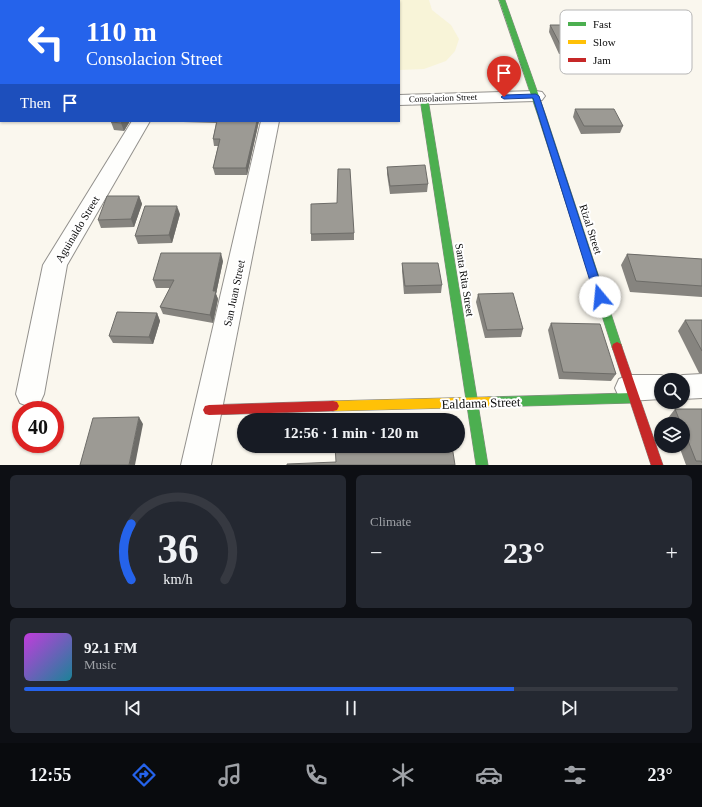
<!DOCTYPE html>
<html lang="en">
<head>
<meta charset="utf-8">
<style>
	:root { --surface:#171b24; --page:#242831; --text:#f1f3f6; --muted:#9ea1a6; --line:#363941; --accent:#2563eb }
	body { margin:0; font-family:"Times New Roman",serif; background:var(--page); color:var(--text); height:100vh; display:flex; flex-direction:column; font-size:15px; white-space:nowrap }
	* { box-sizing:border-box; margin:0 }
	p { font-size:13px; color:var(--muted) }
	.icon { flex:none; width:22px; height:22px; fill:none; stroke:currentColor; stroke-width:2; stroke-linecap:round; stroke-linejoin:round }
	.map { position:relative; height:465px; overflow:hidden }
	.drawer { display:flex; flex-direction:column; gap:10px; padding:10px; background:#0d0f14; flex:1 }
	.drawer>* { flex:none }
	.banner { position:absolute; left:0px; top:0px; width:400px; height:122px; box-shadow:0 1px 3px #0004; background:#2563eb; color:#fff; overflow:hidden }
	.controls { position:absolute; left:654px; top:373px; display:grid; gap:8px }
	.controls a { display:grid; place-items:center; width:36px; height:36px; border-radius:50%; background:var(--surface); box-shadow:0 1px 3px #0004; font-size:20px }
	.speed { position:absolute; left:12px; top:401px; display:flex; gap:8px; font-size:20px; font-weight:700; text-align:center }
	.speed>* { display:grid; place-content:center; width:52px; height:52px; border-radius:50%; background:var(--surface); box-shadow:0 1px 3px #0004; line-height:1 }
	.speed .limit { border:6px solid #d22; background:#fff; color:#111 }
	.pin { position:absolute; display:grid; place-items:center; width:34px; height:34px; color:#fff; margin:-41px -17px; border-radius:50% 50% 50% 0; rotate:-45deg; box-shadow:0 0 4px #0007 }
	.pin .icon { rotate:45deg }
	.me { position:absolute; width:44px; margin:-22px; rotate:343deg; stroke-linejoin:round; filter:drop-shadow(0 0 3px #0008) }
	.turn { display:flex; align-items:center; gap:14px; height:84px; padding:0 20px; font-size:18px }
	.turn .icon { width:52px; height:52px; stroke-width:2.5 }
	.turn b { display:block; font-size:28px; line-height:34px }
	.then { display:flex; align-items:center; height:38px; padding:0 20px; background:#0003; gap:8px; font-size:15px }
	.big { font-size:30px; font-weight:700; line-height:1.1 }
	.drawer .tile { flex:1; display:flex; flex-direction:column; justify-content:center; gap:6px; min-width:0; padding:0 14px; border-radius:6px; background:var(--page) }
	.drawer .dial { align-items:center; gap:0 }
	.dial svg { height:104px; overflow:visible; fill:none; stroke:var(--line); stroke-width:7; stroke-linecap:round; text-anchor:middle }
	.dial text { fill:var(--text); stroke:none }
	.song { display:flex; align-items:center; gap:12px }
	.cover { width:48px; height:48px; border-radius:6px; background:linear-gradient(135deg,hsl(290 70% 55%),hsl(190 70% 35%)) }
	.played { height:4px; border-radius:2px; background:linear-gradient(90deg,var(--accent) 75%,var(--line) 75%) }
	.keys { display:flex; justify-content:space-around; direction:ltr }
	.heat { display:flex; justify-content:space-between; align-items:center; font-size:22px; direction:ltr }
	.drawer .tiles { flex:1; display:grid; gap:10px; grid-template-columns:1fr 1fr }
	.tile:last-child { grid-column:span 2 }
	.trip { position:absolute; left:237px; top:413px; width:228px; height:40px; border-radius:20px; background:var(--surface); box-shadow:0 1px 3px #0004; font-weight:700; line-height:40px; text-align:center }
	.menu { display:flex; height:64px; justify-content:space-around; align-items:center; background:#090b0e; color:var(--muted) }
	.menu .icon { width:28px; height:28px }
	.menu .on { color:var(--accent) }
	.menu b { font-size:18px; color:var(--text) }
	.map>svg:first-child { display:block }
	.farmland { fill:#f8f4d8 }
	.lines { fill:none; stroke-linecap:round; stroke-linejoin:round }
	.street-casing { stroke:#93918d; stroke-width:2 }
	.fast-casing { stroke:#898884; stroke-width:1 }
	.slow-casing { stroke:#898884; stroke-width:1 }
	.jam-casing { stroke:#898884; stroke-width:1 }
	.street { fill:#fefefc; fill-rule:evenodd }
	.fast { fill:#4caf50; fill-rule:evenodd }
	.slow { fill:#ffc107; fill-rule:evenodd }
	.jam { fill:#c62828; fill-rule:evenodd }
	.wall { fill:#86847f }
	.shaded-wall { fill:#6d6c68 }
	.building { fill:#9c9a94; stroke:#6d6c68 }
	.route { fill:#2563eb; stroke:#184099 }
	.labels { text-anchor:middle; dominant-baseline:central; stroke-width:4; stroke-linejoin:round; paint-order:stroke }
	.far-street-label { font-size:9px; fill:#0b0b0b; stroke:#fff }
	.street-label { font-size:11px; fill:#0b0b0b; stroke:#fff }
	.near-street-label { font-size:13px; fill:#0b0b0b; stroke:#fff }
	.key { fill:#fff; stroke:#b6b6b6; stroke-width:1 }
	.key-label { font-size:11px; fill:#0b0b0b }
</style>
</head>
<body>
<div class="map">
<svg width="702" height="465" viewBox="0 0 702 465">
	<rect width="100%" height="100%" fill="#faf7ee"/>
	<polygon class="farmland" points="264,0 429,0 432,10 451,25 459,39 455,51 446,61 424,69 399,70 399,1"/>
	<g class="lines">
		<defs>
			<g id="street">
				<rect x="210" y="0" width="14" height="1"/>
				<polygon points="536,91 542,92 545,96 542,100 536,101 399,105 399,95"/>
				<rect x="0" y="92" width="1" height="10"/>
				<polygon points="132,121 150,121 67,265 44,394 40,403 30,407 20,403 16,394 43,265"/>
				<polygon points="261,121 279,121 211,465 181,465"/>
				<polygon points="702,374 702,398 683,399 683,380 672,380 673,378 683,375"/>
				<polygon points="629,375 661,375 671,378 672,380 661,380 661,399 629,401 619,397 615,388 619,379"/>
			</g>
			<g id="fast">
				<polygon points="499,0 505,0 546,116 622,347 621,350 617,352 613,350 612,347 538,116"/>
				<polygon points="424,97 428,99 488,465 476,465 420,99"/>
				<polygon points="633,393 637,394 639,398 637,402 633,403 489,407 485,406 483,402 485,398 489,397"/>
			</g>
			<polygon id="slow" points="489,397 493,398 495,402 493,406 489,407 333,411 329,410 327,406 329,402 333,401"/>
			<g id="jam">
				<polygon points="617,342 621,344 622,347 663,465 651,465 612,347 613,344"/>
				<polygon points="333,401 337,402 339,406 337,410 333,411 209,415 205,414 203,410 205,406 209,405"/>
			</g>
		</defs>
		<use href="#street" class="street-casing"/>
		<use href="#fast" class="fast-casing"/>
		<use href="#slow" class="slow-casing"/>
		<use href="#jam" class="jam-casing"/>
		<use href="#street" class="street"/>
		<use href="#fast" class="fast"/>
		<use href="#slow" class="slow"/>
		<use href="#jam" class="jam"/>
	</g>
	<g class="wall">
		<polygon points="550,25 598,51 596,59 566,58 563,54 559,54 549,32"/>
		<polygon points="575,109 623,126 620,133 581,134 573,117"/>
		<polygon points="130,121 124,131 114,130 111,122"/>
		<polygon points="183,121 259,121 247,175 215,175 213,168 218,146 214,146 213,139 216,123 183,122"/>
		<polygon points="387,167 428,184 427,192 390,194 387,174"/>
		<polygon points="139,196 142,204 134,227 101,228 98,220"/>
		<polygon points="337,203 354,233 354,240 311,241 311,234"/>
		<polygon points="180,214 172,243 138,244 135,236"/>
		<polygon points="627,254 702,259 702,297 630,292 621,265"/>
		<polygon points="223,261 216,294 218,299 213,323 163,314 160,307 170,288 156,288 153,280"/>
		<polygon points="402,263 442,285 441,293 404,294 402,271"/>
		<polygon points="478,294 523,329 521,337 485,338 476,302"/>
		<polygon points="157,313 160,321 153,344 113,343 109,336"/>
		<polygon points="685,320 702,320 702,373 699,373 678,331"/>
		<polygon points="551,323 616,374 611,381 559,379 548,330"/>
		<polygon points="675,409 702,409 702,465 686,465 679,446 683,446 683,424 670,424 668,418"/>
	</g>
	<g class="shaded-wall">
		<polygon points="123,121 130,121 124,131 121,123"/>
		<polygon points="257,121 259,121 247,175 246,168"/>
		<polygon points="139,196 142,204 134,227 131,219"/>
		<polygon points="177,206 180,214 172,243 169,235"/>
		<polygon points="221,253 223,261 216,294 218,299 213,323 210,315 213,291"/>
		<polygon points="157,313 160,321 153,344 149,337"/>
		<polygon points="139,417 143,424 135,465 129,465"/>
	</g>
	<g class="building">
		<polygon points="226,0 252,0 251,1 226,1"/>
		<polygon points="550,25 583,25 598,51 568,51 565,46 561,46"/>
		<polygon points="575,109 614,109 623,126 584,126"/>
		<polygon points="112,121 123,121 121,123 111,122"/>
		<polygon points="217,121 257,121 246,168 213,168 220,139 213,139"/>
		<polygon points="425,165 428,184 390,186 387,167"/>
		<polygon points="338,169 350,169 354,233 311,234 311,204 337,203"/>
		<polygon points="107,196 139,196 131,219 98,220"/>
		<polygon points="145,206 177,206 169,235 135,236"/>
		<polygon points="161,253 221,253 213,291 216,291 210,315 160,307 174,280 153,280"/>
		<polygon points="627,254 702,259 702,286 636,281"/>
		<polygon points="402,263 438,263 442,285 405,286"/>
		<polygon points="513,293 523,329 487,330 478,294"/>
		<polygon points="117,312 157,313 149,337 109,336"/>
		<polygon points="685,320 702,320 702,351"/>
		<polygon points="551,323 600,324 616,374 563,372"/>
		<polygon points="675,409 702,409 702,463 701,461 696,461 683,428 683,424 681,424"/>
		<polygon points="139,417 129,465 80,465 93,418"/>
		<polygon points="335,446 452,446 455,465 287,465 287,464 336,462"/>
	</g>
	<polygon class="route" points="536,94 539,96 605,297 603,300 596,300 595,297 533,98 504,99 501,97 504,95"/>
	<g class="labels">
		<g class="far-street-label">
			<text transform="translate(443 98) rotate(-2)">Consolacion Street</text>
		</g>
		<g class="street-label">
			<text transform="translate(77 229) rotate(-59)">Aguinaldo Street</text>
			<text transform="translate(591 229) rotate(72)">Rizal Street</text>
			<text transform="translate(465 280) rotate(81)">Santa Rita Street</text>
			<text transform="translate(234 293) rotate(-78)">San Juan Street</text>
		</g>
		<g class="near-street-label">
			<text transform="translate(481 403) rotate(-2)">Ealdama Street</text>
		</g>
	</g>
	<rect x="560" y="10" width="132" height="64" rx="6" class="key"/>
	<rect x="568" y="22" width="18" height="4" fill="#4caf50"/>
	<rect x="568" y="40" width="18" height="4" fill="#ffc107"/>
	<rect x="568" y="58" width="18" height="4" fill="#c62828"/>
	<g class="key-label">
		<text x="593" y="28">Fast</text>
		<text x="593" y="46">Slow</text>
		<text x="593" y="64">Jam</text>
	</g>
</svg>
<div class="controls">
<a><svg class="icon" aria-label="search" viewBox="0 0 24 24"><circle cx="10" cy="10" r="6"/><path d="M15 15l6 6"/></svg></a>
<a><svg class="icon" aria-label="layers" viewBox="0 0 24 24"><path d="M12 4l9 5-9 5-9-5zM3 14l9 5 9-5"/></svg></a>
</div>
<div class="speed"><div class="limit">40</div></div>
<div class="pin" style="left:504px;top:97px;background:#d93025"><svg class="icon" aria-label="arrive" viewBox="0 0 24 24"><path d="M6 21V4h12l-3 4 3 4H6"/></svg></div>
<svg class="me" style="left:600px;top:297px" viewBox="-20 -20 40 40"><circle r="19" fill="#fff"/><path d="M0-13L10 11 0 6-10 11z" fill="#2563eb"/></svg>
<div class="trip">12:56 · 1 min · 120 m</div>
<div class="banner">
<div class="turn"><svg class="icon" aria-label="left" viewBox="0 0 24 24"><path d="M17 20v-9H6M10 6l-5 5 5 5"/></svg><div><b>110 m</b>Consolacion Street</div></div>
<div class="then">Then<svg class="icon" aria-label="arrive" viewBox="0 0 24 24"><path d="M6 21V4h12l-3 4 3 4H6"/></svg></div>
</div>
</div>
<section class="drawer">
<div class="tiles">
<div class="tile dial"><svg viewBox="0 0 100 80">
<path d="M14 69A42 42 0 1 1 86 69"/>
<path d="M14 69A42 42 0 0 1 14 26" stroke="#2563eb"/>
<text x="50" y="56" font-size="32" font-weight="700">36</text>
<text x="50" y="72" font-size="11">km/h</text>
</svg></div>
<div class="tile"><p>Climate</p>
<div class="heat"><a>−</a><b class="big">23°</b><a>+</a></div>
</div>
<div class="tile">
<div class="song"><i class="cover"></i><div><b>92.1 FM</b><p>Music</p></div></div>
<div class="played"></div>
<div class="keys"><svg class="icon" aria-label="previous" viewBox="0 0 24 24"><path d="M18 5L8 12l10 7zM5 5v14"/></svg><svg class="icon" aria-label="pause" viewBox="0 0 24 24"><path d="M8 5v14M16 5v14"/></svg><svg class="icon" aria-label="next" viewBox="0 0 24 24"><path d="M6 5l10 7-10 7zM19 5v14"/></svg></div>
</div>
</div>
</section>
<nav class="menu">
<b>12:55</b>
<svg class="icon on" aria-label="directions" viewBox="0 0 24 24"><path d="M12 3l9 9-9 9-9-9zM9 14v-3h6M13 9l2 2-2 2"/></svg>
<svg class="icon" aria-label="music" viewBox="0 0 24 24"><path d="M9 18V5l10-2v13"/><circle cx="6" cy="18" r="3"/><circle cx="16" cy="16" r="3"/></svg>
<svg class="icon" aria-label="phone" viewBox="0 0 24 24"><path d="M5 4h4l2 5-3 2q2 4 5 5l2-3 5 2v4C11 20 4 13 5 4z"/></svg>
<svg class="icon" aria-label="climate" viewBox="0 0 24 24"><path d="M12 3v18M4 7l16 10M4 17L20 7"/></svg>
<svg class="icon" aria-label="car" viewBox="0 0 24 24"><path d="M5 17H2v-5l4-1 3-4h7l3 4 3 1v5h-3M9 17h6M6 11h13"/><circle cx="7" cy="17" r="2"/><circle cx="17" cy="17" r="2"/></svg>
<svg class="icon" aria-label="filters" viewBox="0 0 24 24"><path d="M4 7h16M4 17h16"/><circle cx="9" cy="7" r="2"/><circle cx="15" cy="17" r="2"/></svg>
<b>23°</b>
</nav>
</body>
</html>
